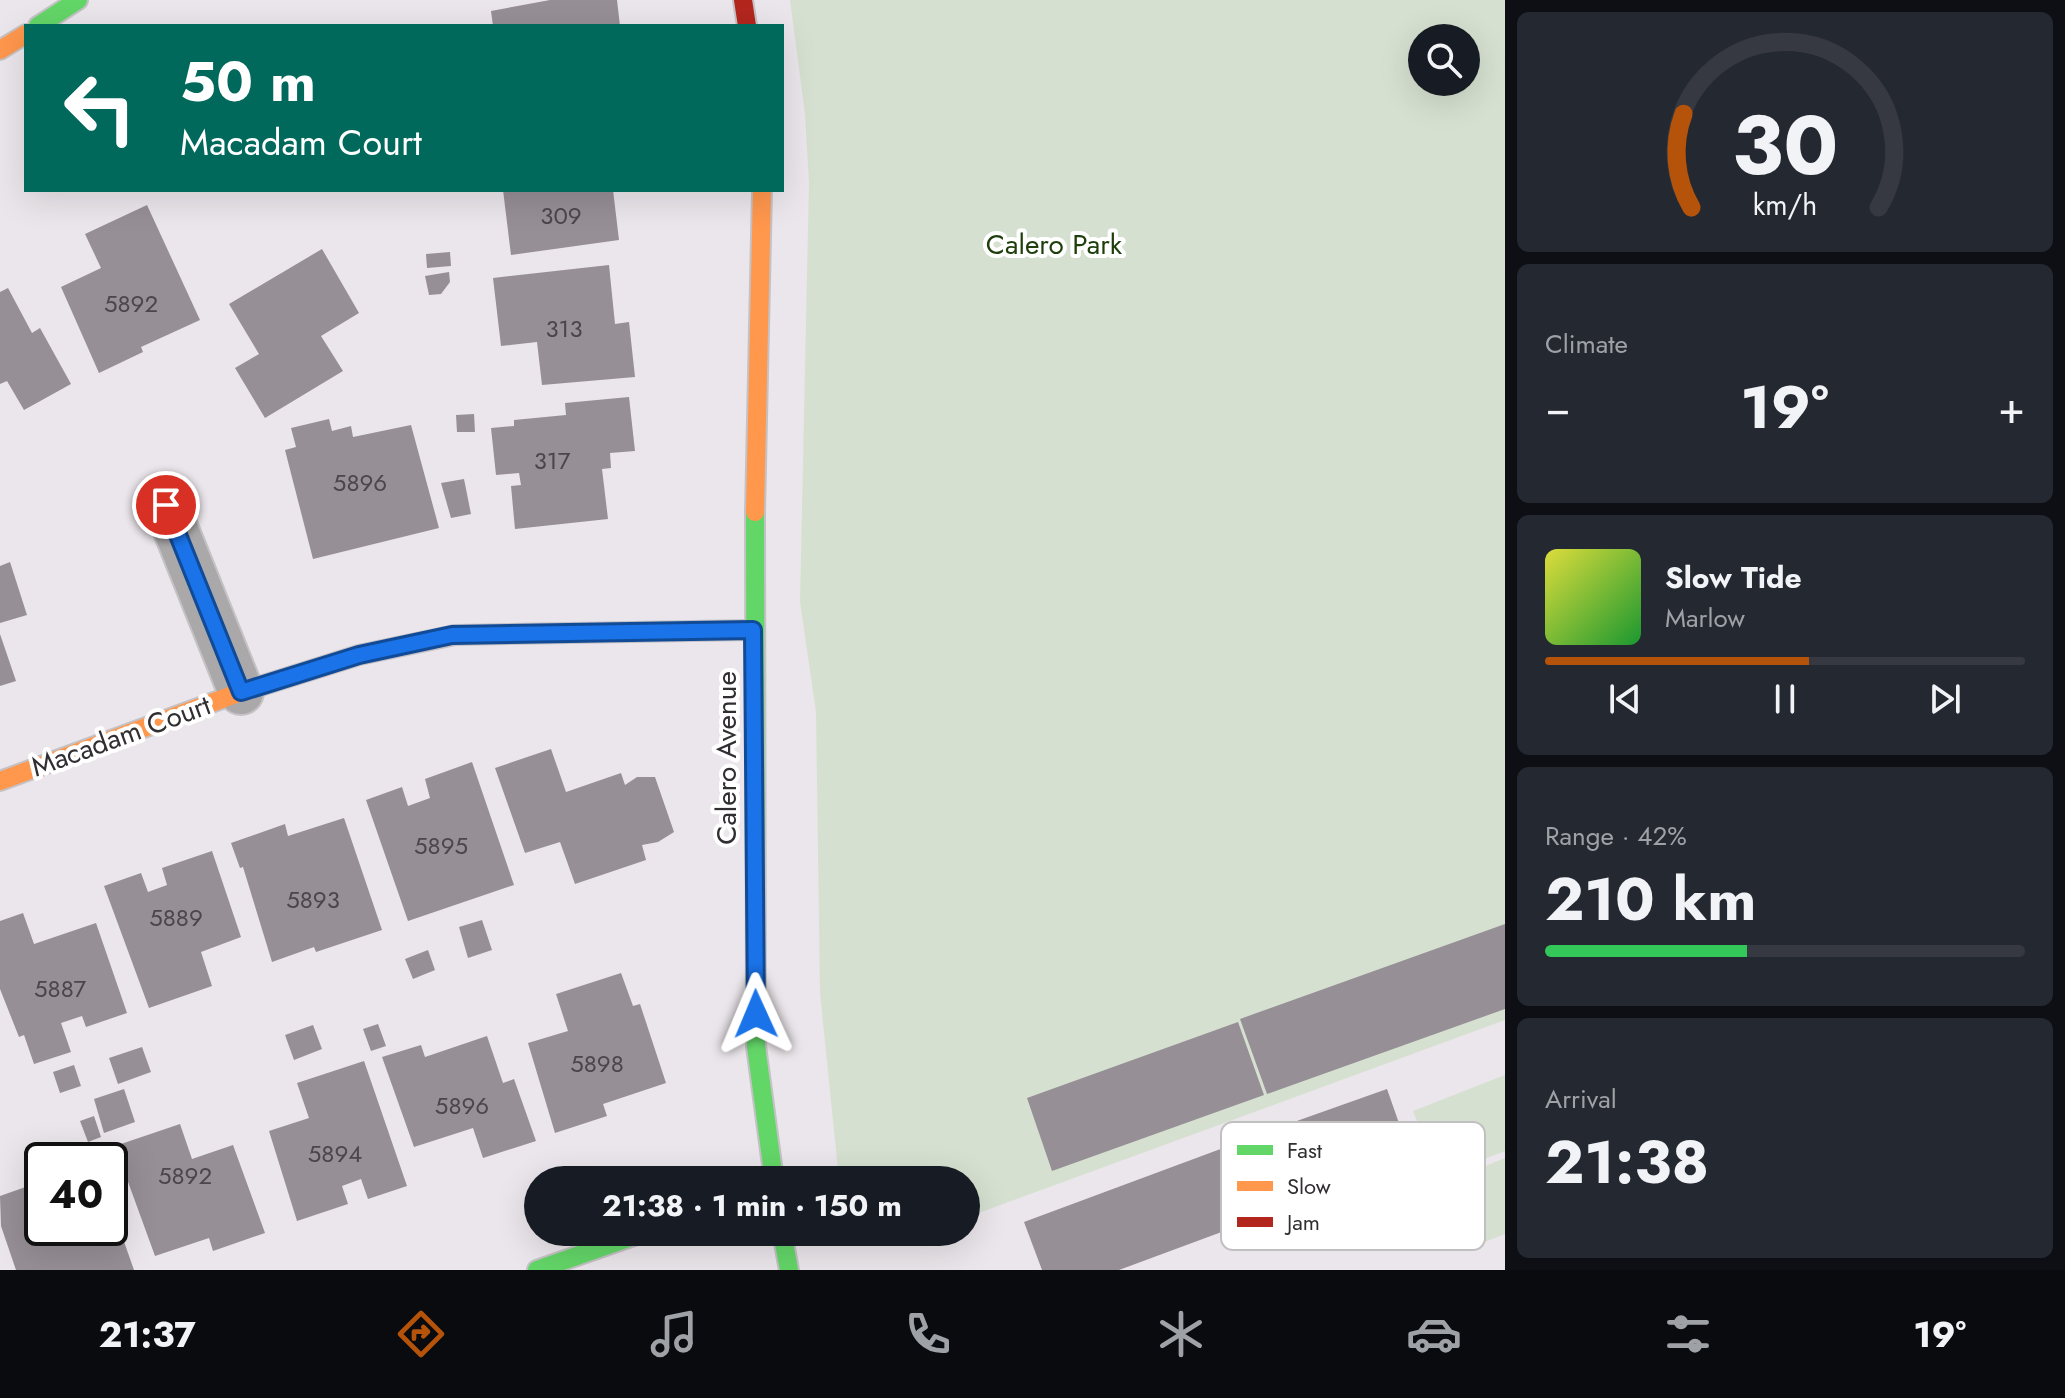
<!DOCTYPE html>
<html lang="en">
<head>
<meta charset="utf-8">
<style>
	:root { --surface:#171b24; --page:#242831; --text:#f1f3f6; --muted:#9ea1a6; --line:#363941; --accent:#b45309 }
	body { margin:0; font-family:Jost,sans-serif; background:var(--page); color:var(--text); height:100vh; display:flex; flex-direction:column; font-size:30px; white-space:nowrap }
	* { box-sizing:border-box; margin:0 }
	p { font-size:26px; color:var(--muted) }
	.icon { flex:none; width:44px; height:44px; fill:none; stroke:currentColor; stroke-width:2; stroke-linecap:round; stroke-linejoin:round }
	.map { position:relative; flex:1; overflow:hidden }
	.panel { display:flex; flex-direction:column; gap:12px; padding:12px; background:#0d0f14; width:560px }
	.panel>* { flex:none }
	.guide { position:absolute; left:24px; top:24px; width:760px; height:168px; border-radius:0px; box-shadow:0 8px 32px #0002; background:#00695c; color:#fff; overflow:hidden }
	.buttons { position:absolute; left:1408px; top:24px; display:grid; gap:16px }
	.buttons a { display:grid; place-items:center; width:72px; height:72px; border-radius:50%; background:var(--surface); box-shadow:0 8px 32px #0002; font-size:40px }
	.speed { position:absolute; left:24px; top:1142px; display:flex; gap:16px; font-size:40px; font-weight:700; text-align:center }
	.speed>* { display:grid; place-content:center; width:104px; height:104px; border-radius:50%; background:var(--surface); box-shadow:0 8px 32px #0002; line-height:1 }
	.speed .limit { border:4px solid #111; border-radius:12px; background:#fff; color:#111 }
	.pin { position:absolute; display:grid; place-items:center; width:68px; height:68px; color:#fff; margin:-34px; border:4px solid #fff; border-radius:50%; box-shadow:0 2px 8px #0007 }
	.me { position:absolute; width:88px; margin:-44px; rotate:359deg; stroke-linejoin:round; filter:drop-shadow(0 0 6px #0008) }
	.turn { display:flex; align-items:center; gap:28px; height:168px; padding:0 24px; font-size:36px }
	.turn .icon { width:104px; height:104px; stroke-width:2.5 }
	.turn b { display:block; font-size:56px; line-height:68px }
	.big { font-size:60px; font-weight:700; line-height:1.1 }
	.panel .card { flex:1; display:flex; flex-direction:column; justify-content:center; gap:12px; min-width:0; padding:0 28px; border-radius:12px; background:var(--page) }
	.panel .dial { align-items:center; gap:0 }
	.dial svg { height:208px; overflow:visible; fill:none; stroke:var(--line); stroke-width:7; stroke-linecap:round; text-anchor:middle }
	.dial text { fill:var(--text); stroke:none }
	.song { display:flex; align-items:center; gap:24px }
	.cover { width:96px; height:96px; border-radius:12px; background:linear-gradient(135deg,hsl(60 70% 55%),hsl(130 70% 35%)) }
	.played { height:8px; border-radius:4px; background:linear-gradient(90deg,var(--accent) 55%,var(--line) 55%) }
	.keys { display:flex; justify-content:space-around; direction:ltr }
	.heat { display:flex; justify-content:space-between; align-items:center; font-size:44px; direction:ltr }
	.charge { height:12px; border-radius:6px; background:linear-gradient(90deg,#34c759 42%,var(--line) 0) }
	.trip { position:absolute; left:524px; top:1166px; width:456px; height:80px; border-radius:40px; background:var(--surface); box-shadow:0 8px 32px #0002; font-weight:700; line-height:80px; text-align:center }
	.menu { display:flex; height:128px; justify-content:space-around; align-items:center; background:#090b0e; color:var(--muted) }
	.menu .icon { width:56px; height:56px }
	.menu .selected { color:var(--accent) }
	.menu b { font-size:36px; color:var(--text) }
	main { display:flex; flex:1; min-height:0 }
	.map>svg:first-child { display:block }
	.green { fill:#d6e0d0; fill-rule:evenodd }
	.building { fill:#968f96 }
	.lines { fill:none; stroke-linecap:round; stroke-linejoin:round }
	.street-casing { stroke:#c5c2c5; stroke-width:48 }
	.fast-casing { stroke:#c5c2c5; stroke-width:22 }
	.slow-casing { stroke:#c5c2c5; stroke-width:22 }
	.jam-casing { stroke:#c5c2c5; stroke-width:22 }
	.street { stroke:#aaa8a9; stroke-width:44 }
	.fast { stroke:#63d668; stroke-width:18 }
	.slow { stroke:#ff974d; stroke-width:18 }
	.jam { stroke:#b3261e; stroke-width:18 }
	.route-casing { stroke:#114b97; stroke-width:20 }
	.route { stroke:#1a73e8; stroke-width:14 }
	.labels { text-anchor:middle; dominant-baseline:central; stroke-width:8; stroke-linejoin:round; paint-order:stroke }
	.number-label { font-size:24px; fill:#4a464a }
	.park-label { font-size:28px; fill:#1e3e0b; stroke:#fff }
	.street-label { font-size:28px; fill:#312e31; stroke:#fff }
	.key { fill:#fff; stroke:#c1c0c1; stroke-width:2 }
	.key-label { font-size:22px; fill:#312e31 }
</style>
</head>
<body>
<main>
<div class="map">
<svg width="1505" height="1270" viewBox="0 0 1505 1270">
	<rect width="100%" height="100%" fill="#ebe6eb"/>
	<g class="green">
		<path d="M790,0H1505V1020L976,1214H966V1180H839L820,993L816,712L800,602L809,182L805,114ZM1422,38H1466V82H1422Z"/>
		<polygon points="1505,1075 1505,1151 1439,1177 1413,1111"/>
		<polygon points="1505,1158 1505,1234 1467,1249 1441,1184"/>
	</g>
	<g class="building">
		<polygon points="550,0 617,0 620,26 493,26 491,11"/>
		<polygon points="503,190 613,190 619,240 511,255"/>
		<polygon points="147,205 200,320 141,347 143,352 99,373 61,287 101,268 85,234"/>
		<polygon points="322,249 359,313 321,336 343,371 265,418 235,368 259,354 229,304"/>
		<polygon points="450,252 451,266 427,268 426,254"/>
		<polygon points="609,265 615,324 629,322 635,377 542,385 537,342 501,346 493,278"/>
		<polygon points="449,272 450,282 441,294 429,295 425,276"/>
		<polygon points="8,288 32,333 40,328 71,384 24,410 7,381 0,384 0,292"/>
		<polygon points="629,397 635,451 610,453 611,468 602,469 608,519 515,529 511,486 521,485 519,473 496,475 491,428 514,426 514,420 566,415 565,403"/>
		<polygon points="474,414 475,432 457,432 456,415"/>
		<polygon points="329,419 332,431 351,426 353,437 411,425 439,528 313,559 285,450 296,447 291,428"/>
		<polygon points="464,479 471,514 451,518 441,483"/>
		<polygon points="10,562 27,615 0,623 0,566"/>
		<polygon points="0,634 16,681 0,686"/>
		<polygon points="551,749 566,792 621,773 625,785 637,777 655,777 674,832 658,842 642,845 646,860 575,884 560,842 525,853 495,768"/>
		<polygon points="472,762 514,885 408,921 366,800 402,787 408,806 430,798 425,779"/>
		<polygon points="344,818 382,930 316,952 314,947 272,962 243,867 240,868 231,843 285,824 288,836"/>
		<polygon points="212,851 241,937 201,952 212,986 149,1008 104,886 141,873 148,892 167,885 162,868"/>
		<polygon points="23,913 34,944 96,923 127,1013 86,1027 82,1016 61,1023 71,1052 34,1064 24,1035 19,1037 0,989 0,921"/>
		<polygon points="482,920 492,950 468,958 459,927"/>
		<polygon points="1505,924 1505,1009 1267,1094 1240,1019"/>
		<polygon points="428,950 435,970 413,979 405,959"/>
		<polygon points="621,973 633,1006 640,1004 666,1083 603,1104 607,1116 555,1133 528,1043 568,1031 556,994"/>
		<polygon points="1238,1022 1264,1095 1052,1171 1027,1098"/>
		<polygon points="378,1024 386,1046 371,1051 363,1029"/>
		<polygon points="313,1025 322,1049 294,1060 285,1035"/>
		<polygon points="487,1036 503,1083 514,1079 536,1141 483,1158 473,1128 414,1147 382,1057 421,1045 425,1057"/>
		<polygon points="142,1047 151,1072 118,1084 109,1058"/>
		<polygon points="364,1061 407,1186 368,1199 361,1179 342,1186 348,1204 297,1221 269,1131 309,1118 297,1083"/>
		<polygon points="74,1065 81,1086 60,1093 53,1072"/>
		<polygon points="124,1089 135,1122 104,1133 94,1099"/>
		<polygon points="1387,1089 1413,1163 1266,1215 1240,1141"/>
		<polygon points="94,1116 101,1137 88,1142 80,1121"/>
		<polygon points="180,1124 192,1159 233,1145 265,1233 213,1251 209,1238 155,1256 115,1146"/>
		<polygon points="1234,1144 1262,1217 1119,1270 1042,1270 1024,1222"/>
		<polygon points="42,1171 42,1228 110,1228 110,1202 134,1270 16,1270 1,1226 0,1196 34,1184 31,1175"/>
	</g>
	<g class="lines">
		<defs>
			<polyline id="street" points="166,505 241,692"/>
			<g id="fast">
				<polyline points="38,26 78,0"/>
				<polyline points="755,512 756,1046 774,1180"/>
				<polyline points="455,635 753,630"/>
				<polyline points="782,1232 789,1270"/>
				<polyline points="537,1270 645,1232"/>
			</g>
			<g id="slow">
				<polyline points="0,50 26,34"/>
				<polyline points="755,512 762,190"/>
				<polyline points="0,781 241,692 359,655 455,635"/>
			</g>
			<polyline id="jam" points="743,0 747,26"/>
		</defs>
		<use href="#street" class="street-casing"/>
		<use href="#fast" class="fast-casing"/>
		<use href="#slow" class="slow-casing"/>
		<use href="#jam" class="jam-casing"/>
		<use href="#street" class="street"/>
		<use href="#fast" class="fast"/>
		<use href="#slow" class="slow"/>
		<use href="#jam" class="jam"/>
	</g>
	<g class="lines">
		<defs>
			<polyline id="route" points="166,505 241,692 359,655 452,635 753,630 756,1014"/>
		</defs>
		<use href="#route" class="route-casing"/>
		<use href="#route" class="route"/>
	</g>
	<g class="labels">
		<g class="number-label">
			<text x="561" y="215">309</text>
			<text x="131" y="303">5892</text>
			<text x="564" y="328">313</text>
			<text x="552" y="460">317</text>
			<text x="360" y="482">5896</text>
			<text x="441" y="845">5895</text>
			<text x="313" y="899">5893</text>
			<text x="176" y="917">5889</text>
			<text x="60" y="988">5887</text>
			<text x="597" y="1063">5898</text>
			<text x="462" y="1105">5896</text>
			<text x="335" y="1153">5894</text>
			<text x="185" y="1175">5892</text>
		</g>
		<g class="park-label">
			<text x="1054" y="244">Calero Park</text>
		</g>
		<g class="street-label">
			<text transform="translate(121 736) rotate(-20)">Macadam Court</text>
			<text transform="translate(726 758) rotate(-90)">Calero Avenue</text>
		</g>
	</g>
	<rect x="1221" y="1122" width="264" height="128" rx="12" class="key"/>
	<rect x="1237" y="1145" width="36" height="10" fill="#63d668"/>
	<rect x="1237" y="1181" width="36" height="10" fill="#ff974d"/>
	<rect x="1237" y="1217" width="36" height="10" fill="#b3261e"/>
	<g class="key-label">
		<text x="1287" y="1158">Fast</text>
		<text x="1287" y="1194">Slow</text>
		<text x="1287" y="1230">Jam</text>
	</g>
</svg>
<div class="buttons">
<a><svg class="icon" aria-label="search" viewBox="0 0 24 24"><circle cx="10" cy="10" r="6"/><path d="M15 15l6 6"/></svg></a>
</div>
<div class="speed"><div class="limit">40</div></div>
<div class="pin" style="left:166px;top:505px;background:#d93025"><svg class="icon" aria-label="arrive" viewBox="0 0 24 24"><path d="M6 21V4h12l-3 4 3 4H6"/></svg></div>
<svg class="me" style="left:756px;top:1014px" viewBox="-20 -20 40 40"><path d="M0-17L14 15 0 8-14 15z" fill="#1a73e8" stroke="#fff" stroke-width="4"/></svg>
<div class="trip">21:38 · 1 min · 150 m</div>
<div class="guide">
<div class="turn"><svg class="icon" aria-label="left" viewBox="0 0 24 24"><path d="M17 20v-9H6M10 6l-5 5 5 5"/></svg><div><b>50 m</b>Macadam Court</div></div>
</div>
</div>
<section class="panel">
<div class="card dial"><svg viewBox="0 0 100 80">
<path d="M14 69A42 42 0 1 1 86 69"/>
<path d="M14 69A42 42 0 0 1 11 33" stroke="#b45309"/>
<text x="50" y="56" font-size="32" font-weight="700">30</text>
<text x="50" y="72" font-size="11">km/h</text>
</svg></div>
<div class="card"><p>Climate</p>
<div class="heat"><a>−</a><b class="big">19°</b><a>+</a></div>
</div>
<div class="card">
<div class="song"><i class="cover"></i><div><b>Slow Tide</b><p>Marlow</p></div></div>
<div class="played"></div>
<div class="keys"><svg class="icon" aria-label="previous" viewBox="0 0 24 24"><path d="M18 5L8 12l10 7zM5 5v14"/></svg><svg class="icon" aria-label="pause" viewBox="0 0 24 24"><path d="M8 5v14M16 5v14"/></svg><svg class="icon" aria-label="next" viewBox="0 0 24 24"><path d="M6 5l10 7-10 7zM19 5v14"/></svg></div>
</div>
<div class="card"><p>Range · 42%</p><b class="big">210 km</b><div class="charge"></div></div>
<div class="card"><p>Arrival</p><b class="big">21:38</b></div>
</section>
</main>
<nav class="menu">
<b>21:37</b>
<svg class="icon selected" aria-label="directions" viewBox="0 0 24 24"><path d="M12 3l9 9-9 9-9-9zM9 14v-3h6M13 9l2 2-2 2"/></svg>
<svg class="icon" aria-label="music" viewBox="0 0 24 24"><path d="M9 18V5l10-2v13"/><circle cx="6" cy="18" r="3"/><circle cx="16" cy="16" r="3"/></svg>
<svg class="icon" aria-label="phone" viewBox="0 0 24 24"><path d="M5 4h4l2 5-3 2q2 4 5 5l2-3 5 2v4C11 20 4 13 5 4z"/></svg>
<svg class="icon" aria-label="climate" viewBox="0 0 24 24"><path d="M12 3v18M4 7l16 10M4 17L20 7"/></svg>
<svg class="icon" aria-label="car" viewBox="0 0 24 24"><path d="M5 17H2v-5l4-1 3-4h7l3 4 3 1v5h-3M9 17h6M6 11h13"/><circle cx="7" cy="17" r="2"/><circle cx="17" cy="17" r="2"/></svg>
<svg class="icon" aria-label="filters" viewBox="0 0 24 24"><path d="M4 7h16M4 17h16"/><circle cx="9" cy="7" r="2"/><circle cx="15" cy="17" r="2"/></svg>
<b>19°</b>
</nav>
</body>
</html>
